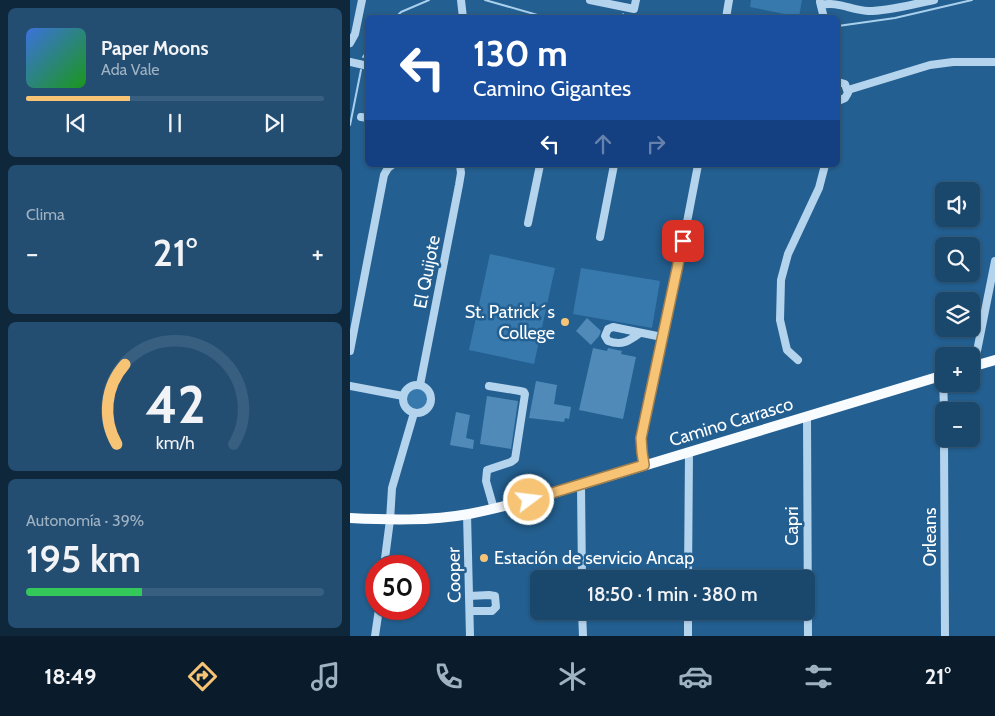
<!DOCTYPE html>
<html lang="es">
<head>
<meta charset="utf-8">
<style>
	:root { --surface:#1a476c; --page:#234e72; --text:#f1f3f6; --muted:#9fb2c2; --line:#385f7f; --accent:#f7c476 }
	body { margin:0; font-family:Cabin,sans-serif; background:var(--page); color:var(--text); height:100vh; display:flex; flex-direction:column; font-size:19px; white-space:nowrap }
	* { box-sizing:border-box; margin:0 }
	p { font-size:16px; color:var(--muted) }
	.icon { flex:none; width:28px; height:28px; fill:none; stroke:currentColor; stroke-width:2; stroke-linecap:round; stroke-linejoin:round }
	.map { position:relative; flex:1; overflow:hidden }
	.side { display:flex; flex-direction:column; gap:8px; padding:8px; background:#0e273b; width:350px }
	.side>* { flex:none }
	.banner { position:absolute; left:15px; top:15px; width:475px; height:152px; border-radius:8px; box-shadow:0 1px 4px #0004,0 0 0 1px var(--line); background:#1a4fa0; color:#fff; overflow:hidden }
	.tools { position:absolute; left:585px; top:182px; display:grid; gap:10px }
	.tools a { display:grid; place-items:center; width:45px; height:45px; border-radius:8px; background:var(--surface); box-shadow:0 1px 4px #0004,0 0 0 1px var(--line); font-size:25px }
	.speed { position:absolute; left:15px; top:555px; display:flex; gap:10px; font-size:25px; font-weight:700; text-align:center }
	.speed>* { display:grid; place-content:center; width:65px; height:65px; border-radius:50%; background:var(--surface); box-shadow:0 1px 4px #0004,0 0 0 1px var(--line); line-height:1 }
	.speed .limit { border:8px solid #d22; background:#fff; color:#111 }
	.pin { position:absolute; display:grid; place-items:center; width:42px; height:42px; color:#fff; margin:-21px; border-radius:10px; box-shadow:0 2px 8px #0006 }
	.me { position:absolute; width:55px; margin:-28px; rotate:75deg; stroke-linejoin:round; filter:drop-shadow(0 0 4px #0008) }
	.turn { display:flex; align-items:center; gap:18px; height:105px; padding:0 25px; font-size:22px }
	.turn .icon { width:65px; height:65px; stroke-width:2.5 }
	.turn b { display:block; font-size:35px; line-height:42px }
	.lanes { display:flex; align-items:center; height:48px; padding:0 25px; background:#0003; justify-content:center; gap:25px; direction:ltr }
	.lanes .off { opacity:.35 }
	.big { font-size:38px; font-weight:600; line-height:1.1 }
	.side .tile { flex:1; display:flex; flex-direction:column; justify-content:center; gap:8px; min-width:0; padding:0 18px; border-radius:8px; background:var(--page) }
	.side .dial { align-items:center; gap:0 }
	.dial svg { height:130px; overflow:visible; fill:none; stroke:var(--line); stroke-width:7; stroke-linecap:round; text-anchor:middle }
	.dial text { fill:var(--text); stroke:none }
	.song { display:flex; align-items:center; gap:15px }
	.cover { width:60px; height:60px; border-radius:8px; background:linear-gradient(135deg,hsl(220 70% 55%),hsl(120 70% 35%)) }
	.played { height:5px; border-radius:2px; background:linear-gradient(90deg,var(--accent) 35%,var(--line) 35%) }
	.keys { display:flex; justify-content:space-around; direction:ltr }
	.heat { display:flex; justify-content:space-between; align-items:center; font-size:28px; direction:ltr }
	.charge { height:8px; border-radius:4px; background:linear-gradient(90deg,#34c759 39%,var(--line) 0) }
	.trip { position:absolute; left:180px; top:570px; width:285px; height:50px; border-radius:8px; background:var(--surface); box-shadow:0 1px 4px #0004,0 0 0 1px var(--line); font-weight:600; line-height:50px; text-align:center }
	.tab-bar { display:flex; height:80px; justify-content:space-around; align-items:center; background:#0a1c2b; color:var(--muted) }
	.tab-bar .icon { width:35px; height:35px }
	.tab-bar .on { color:var(--accent) }
	.tab-bar b { font-size:22px; color:var(--text) }
	main { display:flex; flex:1; min-height:0 }
	.map>svg:first-child { display:block }
	.green { fill:#3779ad }
	.lines { fill:none; stroke-linecap:round; stroke-linejoin:round }
	.stream { stroke:#a8d0ed; stroke-width:2 }
	.building { fill:#508ab8 }
	.path { stroke:#b4d3ec; stroke-width:1; stroke-dasharray:2.5 4; stroke-linecap:butt }
	.minor { stroke:#b4d3ec; stroke-width:8 }
	.major { stroke:#f9fcff; stroke-width:10 }
	.route-casing { stroke:#a17f4d; stroke-width:12 }
	.route { stroke:#f7c476; stroke-width:9 }
	.poi-dot { fill:#f7c476; stroke:#235f90; stroke-width:2 }
	.labels { text-anchor:middle; dominant-baseline:central; stroke-width:5; stroke-linejoin:round; paint-order:stroke }
	.street-label { font-size:18px; fill:#fff; stroke:#235f90 }
	.poi-label { font-size:18px; fill:#fff; stroke:#235f90; text-anchor:end }
</style>
</head>
<body>
<main>
<section class="side">
<div class="tile">
<div class="song"><i class="cover"></i><div><b>Paper Moons</b><p>Ada Vale</p></div></div>
<div class="played"></div>
<div class="keys"><svg class="icon" aria-label="previous" viewBox="0 0 24 24"><path d="M18 5L8 12l10 7zM5 5v14"/></svg><svg class="icon" aria-label="pause" viewBox="0 0 24 24"><path d="M8 5v14M16 5v14"/></svg><svg class="icon" aria-label="next" viewBox="0 0 24 24"><path d="M6 5l10 7-10 7zM19 5v14"/></svg></div>
</div>
<div class="tile"><p>Clima</p>
<div class="heat"><a>−</a><b class="big">21°</b><a>+</a></div>
</div>
<div class="tile dial"><svg viewBox="0 0 100 80">
<path d="M14 69A42 42 0 1 1 86 69"/>
<path d="M14 69A42 42 0 0 1 19 20" stroke="#f7c476"/>
<text x="50" y="56" font-size="32" font-weight="700">42</text>
<text x="50" y="72" font-size="11">km/h</text>
</svg></div>
<div class="tile"><p>Autonomía · 39%</p><b class="big">195 km</b><div class="charge"></div></div>
</section>
<div class="map">
<svg width="645" height="636" viewBox="0 0 645 636">
	<rect width="100%" height="100%" fill="#235f90"/>
	<g class="green">
		<polygon points="401,0 452,0 449,17 400,7"/>
		<polygon points="140,254 205,268 184,364 119,350"/>
		<polygon points="231,268 310,281 302,328 223,314"/>
		<circle cx="67" cy="398" r="11"/>
	</g>
	<g class="lines">
		<g class="stream">
			<polyline points="135,0 198,18"/>
			<polyline points="45,18 51,12 79,0"/>
			<polyline points="488,26 545,18 622,0"/>
			<polyline points="13,57 18,50"/>
			<polyline points="0,125 11,70"/>
		</g>
	</g>
	<g class="building">
		<polygon points="237,318 251,331 249,336 241,345 226,331"/>
		<polygon points="243,348 257,351 258,348 272,351 271,354 286,357 273,419 229,410"/>
		<polygon points="186,381 207,385 204,404 221,407 219,419 215,418 214,422 179,418"/>
		<polygon points="137,396 168,401 161,449 130,444"/>
		<polygon points="106,412 120,415 116,438 124,440 123,449 100,445"/>
	</g>
	<g class="lines">
		<polyline class="path" points="273,13 274,18"/>
		<g class="minor">
			<polyline points="111,0 113,18"/>
			<polyline points="240,0 284,9 286,0"/>
			<polyline points="470,2 474,18"/>
			<path d="M471,5C487,1 501,10 518,11C540,11 563,4 584,0"/>
			<polyline points="376,18 379,0"/>
			<polyline points="0,43 5,34 12,0"/>
			<polyline points="0,62 18,66"/>
			<polyline points="488,82 495,84 498,93 495,98 488,101"/>
			<polyline points="498,90 580,65 603,62 645,62"/>
			<polyline points="11,117 18,118"/>
			<polyline points="178,223 190,165"/>
			<polyline points="250,237 264,165"/>
			<path d="M290,333C279,341 272,346 258,341L255,336L258,329L263,327L312,337"/>
			<polyline points="0,351 34,175 38,168 42,165"/>
			<polyline points="448,360 437,350 430,320 431,280 438,254 469,188 475,165"/>
			<polyline points="624,366 645,261"/>
			<polyline points="593,375 594,411"/>
			<circle cx="67" cy="399" r="14"/>
			<polyline points="70,385 109,185 111,173 110,165"/>
			<polyline points="0,386 53,396"/>
			<polyline points="139,386 170,391 174,392 175,394 165,459 161,462 137,470 136,481 144,509"/>
			<polyline points="457,416 458,636"/>
			<polyline points="594,439 595,636"/>
			<polyline points="294,465 291,452 291,438 326,279 348,165"/>
			<polyline points="231,485 232,579"/>
			<polyline points="117,514 120,636"/>
			<polyline points="34,566 40,520 42,488 64,413"/>
			<polyline points="338,579 339,452"/>
			<polyline points="119,596 139,595 145,596 146,607 142,611 120,611"/>
			<polyline points="232,611 233,636"/>
			<polyline points="25,636 29,609"/>
			<polyline points="338,636 338,611"/>
		</g>
		<g class="major">
			<polyline points="621,367 645,360"/>
			<path d="M0,518C39,520 80,521 119,514C145,509 171,502 197,495L594,375"/>
		</g>
	</g>
	<g class="lines">
		<defs>
			<polyline id="route" points="179,500 294,465 292,452 291,438 333,241"/>
		</defs>
		<use href="#route" class="route-casing"/>
		<use href="#route" class="route"/>
	</g>
	<g class="poi-dot">
		<circle cx="215" cy="322" r="5"/>
		<circle cx="134" cy="558" r="5"/>
	</g>
	<g class="labels">
		<g class="street-label">
			<text transform="translate(77 272) rotate(-79)">El Quijote</text>
			<text transform="translate(381 422) rotate(-17)">Camino Carrasco</text>
			<text transform="translate(442 526) rotate(-90)">Capri</text>
			<text transform="translate(580 537) rotate(-90)">Orleans</text>
			<text transform="translate(104 575) rotate(-91)">Cooper</text>
		</g>
		<g class="poi-label">
			<text x="205" y="312">St. Patrick´s<tspan x="205" dy="21">College</tspan></text>
			<text x="144" y="558" text-anchor="start">Estación de servicio Ancap</text>
		</g>
	</g>
</svg>
<div class="tools">
<a><svg class="icon" aria-label="sound" viewBox="0 0 24 24"><path d="M4 9h4l5-4v14l-5-4H4zM17 9q2 3 0 6"/></svg></a>
<a><svg class="icon" aria-label="search" viewBox="0 0 24 24"><circle cx="10" cy="10" r="6"/><path d="M15 15l6 6"/></svg></a>
<a><svg class="icon" aria-label="layers" viewBox="0 0 24 24"><path d="M12 4l9 5-9 5-9-5zM3 14l9 5 9-5"/></svg></a>
<a>+</a>
<a>−</a>
</div>
<div class="speed"><div class="limit">50</div></div>
<div class="pin" style="left:333px;top:241px;background:#d93025"><svg class="icon" aria-label="arrive" viewBox="0 0 24 24"><path d="M6 21V4h12l-3 4 3 4H6"/></svg></div>
<svg class="me" style="left:179px;top:500px" viewBox="-20 -20 40 40"><circle r="17" fill="#f7c476" stroke="#fff" stroke-width="3"/><path d="M0-11L8 9 0 5-8 9z" fill="#fff"/></svg>
<div class="trip">18:50 · 1 min · 380 m</div>
<div class="banner">
<div class="turn"><svg class="icon" aria-label="left" viewBox="0 0 24 24"><path d="M17 20v-9H6M10 6l-5 5 5 5"/></svg><div><b>130 m</b>Camino Gigantes</div></div>
<div class="lanes"><svg class="icon" aria-label="left" viewBox="0 0 24 24"><path d="M17 20v-9H6M10 6l-5 5 5 5"/></svg><svg class="icon off" aria-label="ahead" viewBox="0 0 24 24"><path d="M12 20V5M6 11l6-6 6 6"/></svg><svg class="icon off" aria-label="right" viewBox="0 0 24 24"><path d="M7 20v-9h11M14 6l5 5-5 5"/></svg></div>
</div>
</div>
</main>
<nav class="tab-bar">
<b>18:49</b>
<svg class="icon on" aria-label="directions" viewBox="0 0 24 24"><path d="M12 3l9 9-9 9-9-9zM9 14v-3h6M13 9l2 2-2 2"/></svg>
<svg class="icon" aria-label="music" viewBox="0 0 24 24"><path d="M9 18V5l10-2v13"/><circle cx="6" cy="18" r="3"/><circle cx="16" cy="16" r="3"/></svg>
<svg class="icon" aria-label="phone" viewBox="0 0 24 24"><path d="M5 4h4l2 5-3 2q2 4 5 5l2-3 5 2v4C11 20 4 13 5 4z"/></svg>
<svg class="icon" aria-label="climate" viewBox="0 0 24 24"><path d="M12 3v18M4 7l16 10M4 17L20 7"/></svg>
<svg class="icon" aria-label="car" viewBox="0 0 24 24"><path d="M5 17H2v-5l4-1 3-4h7l3 4 3 1v5h-3M9 17h6M6 11h13"/><circle cx="7" cy="17" r="2"/><circle cx="17" cy="17" r="2"/></svg>
<svg class="icon" aria-label="filters" viewBox="0 0 24 24"><path d="M4 7h16M4 17h16"/><circle cx="9" cy="7" r="2"/><circle cx="15" cy="17" r="2"/></svg>
<b>21°</b>
</nav>
</body>
</html>
